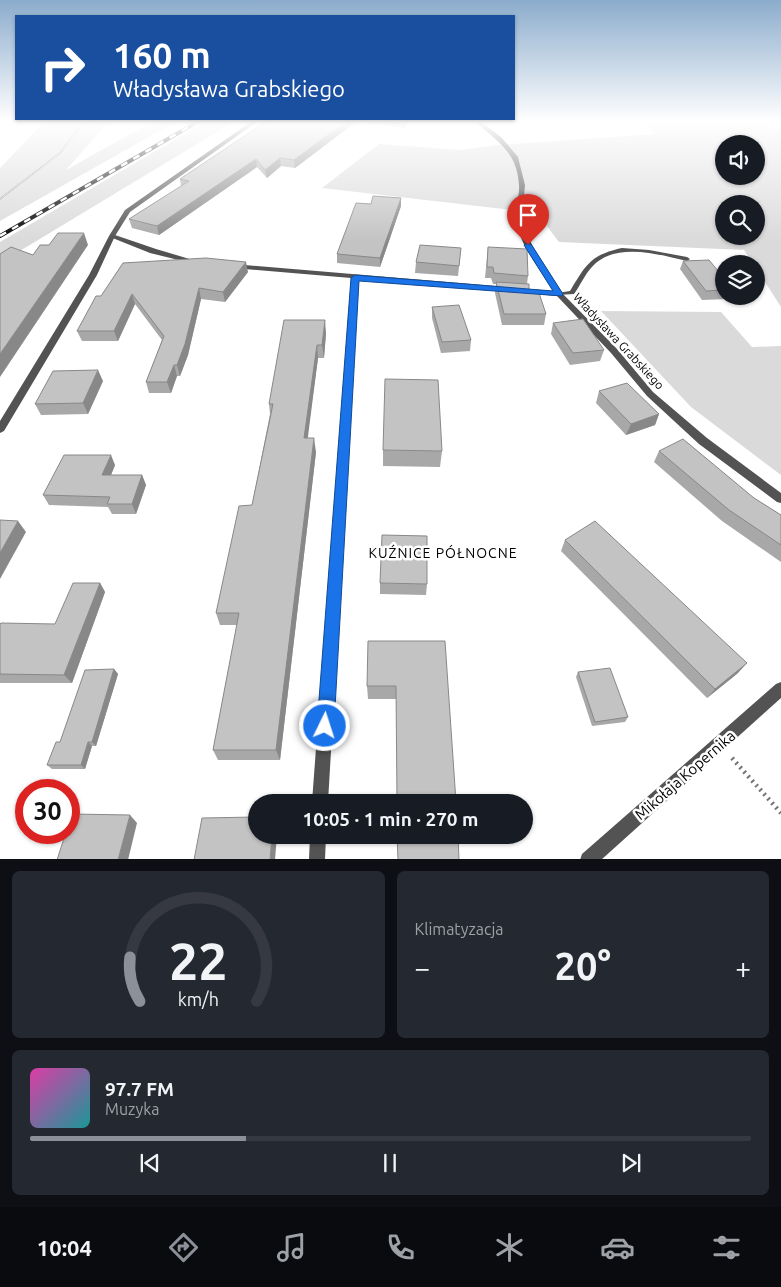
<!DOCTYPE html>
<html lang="pl">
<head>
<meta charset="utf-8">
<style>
	:root { --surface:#171b24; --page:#242831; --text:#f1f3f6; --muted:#9ea1a6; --line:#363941; --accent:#8c9099 }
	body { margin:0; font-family:Ubuntu,sans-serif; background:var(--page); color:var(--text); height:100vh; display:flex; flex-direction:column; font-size:19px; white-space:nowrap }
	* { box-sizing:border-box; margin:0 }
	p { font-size:16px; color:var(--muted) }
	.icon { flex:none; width:28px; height:28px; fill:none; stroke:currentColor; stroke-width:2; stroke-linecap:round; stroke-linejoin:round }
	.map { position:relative; height:859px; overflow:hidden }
	.details { display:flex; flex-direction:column; gap:12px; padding:12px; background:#0d0f14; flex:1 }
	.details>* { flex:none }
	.banner { position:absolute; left:15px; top:15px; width:500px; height:105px; border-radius:0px; box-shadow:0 1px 4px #0004; background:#1a4fa0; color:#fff; overflow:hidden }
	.controls { position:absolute; left:715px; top:135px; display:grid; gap:10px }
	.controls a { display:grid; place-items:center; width:50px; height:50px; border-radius:50%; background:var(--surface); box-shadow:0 1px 4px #0004; font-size:25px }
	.speed { position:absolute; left:15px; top:779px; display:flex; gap:10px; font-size:25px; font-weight:700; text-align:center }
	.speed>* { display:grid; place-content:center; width:65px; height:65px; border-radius:50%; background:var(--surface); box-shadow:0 1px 4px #0004; line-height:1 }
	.speed .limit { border:8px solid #d22; background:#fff; color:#111 }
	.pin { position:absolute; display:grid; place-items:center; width:42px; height:42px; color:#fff; margin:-51px -21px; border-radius:50% 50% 50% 0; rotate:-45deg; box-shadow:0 0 5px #0007 }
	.pin .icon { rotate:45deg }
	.me { position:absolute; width:55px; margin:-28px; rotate:4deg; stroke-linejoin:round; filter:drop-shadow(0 0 4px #0008) }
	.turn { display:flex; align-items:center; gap:18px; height:105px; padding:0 15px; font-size:22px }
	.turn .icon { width:65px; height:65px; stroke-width:2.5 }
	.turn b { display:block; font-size:35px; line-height:42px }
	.big { font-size:38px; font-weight:600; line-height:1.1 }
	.details .widget { flex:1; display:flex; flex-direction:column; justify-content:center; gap:8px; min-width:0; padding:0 18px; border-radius:8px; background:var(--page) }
	.details .dial { align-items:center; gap:0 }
	.dial svg { height:130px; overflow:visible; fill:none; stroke:var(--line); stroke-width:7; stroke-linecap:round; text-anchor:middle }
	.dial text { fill:var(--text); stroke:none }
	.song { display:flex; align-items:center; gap:15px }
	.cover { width:60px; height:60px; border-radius:8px; background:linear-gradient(135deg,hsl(320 70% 55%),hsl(180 70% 35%)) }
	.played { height:5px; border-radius:2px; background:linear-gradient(90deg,var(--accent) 30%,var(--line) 30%) }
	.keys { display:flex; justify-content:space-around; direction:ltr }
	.heat { display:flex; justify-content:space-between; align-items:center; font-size:28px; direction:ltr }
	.details .tiles { flex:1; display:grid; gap:12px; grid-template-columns:1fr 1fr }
	.widget:last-child { grid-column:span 2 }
	.trip { position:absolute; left:248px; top:794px; width:285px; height:50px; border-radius:25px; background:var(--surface); box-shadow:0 1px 4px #0004; font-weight:600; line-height:50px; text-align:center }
	.tab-bar { display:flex; height:80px; justify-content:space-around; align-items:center; background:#090b0e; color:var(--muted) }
	.tab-bar .icon { width:35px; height:35px }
	.tab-bar .on { color:var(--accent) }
	.tab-bar b { font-size:22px; color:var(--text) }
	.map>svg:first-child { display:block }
	.green { fill:#dadada; fill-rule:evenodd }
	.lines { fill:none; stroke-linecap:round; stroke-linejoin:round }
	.path-far1 { stroke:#757575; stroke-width:2; stroke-dasharray:0.5 1; stroke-linecap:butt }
	.path { stroke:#757575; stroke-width:4.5; stroke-dasharray:2 4; stroke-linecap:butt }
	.service { fill:#535353; fill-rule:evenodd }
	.minor { fill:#535353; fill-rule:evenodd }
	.tertiary { fill:#535353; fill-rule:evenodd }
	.rail-casing { stroke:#000; stroke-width:4 }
	.rail { stroke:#fff; stroke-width:2.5; stroke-dasharray:7; stroke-linecap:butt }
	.wall { fill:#a8a8a8 }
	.shaded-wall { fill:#888 }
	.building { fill:#c3c3c3; stroke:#888 }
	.route { fill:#1a73e8; stroke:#114b97 }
	.labels { text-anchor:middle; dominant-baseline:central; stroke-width:5; stroke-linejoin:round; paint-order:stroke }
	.street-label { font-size:12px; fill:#000; stroke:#fff }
	.neighbourhood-label { font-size:14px; letter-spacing:1px; fill:#000; stroke:#fff }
	.near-street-label { font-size:15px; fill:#000; stroke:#fff }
</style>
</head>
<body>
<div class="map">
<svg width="781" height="860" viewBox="0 0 781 860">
	<rect width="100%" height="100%" fill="#fff"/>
	<g class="green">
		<polygon points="45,121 109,121 66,170 153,121 177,121 0,221 0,168"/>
		<polygon points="207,121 235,121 0,263 0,242"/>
		<path d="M641,121H755L781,130V307L756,268V264H753L744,250L559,242L537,213L322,188L379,144L459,150L497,145L656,134ZM724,144H756V176H724ZM724,204H756V236H724Z"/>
		<polygon points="601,311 721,312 752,347 781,346 781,475 691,407"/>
	</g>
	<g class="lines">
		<polyline class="path-far1" points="0,199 60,153 84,121"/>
		<polyline class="path" points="732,758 781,813"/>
		<path class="service" d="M622,248L649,250L687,257L690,259L687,261C657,254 614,241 591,268C584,276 580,286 574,294L557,295V293L570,291C586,265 590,255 622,248Z"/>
		<g class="minor">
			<path d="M475,121H480L502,138L518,157L525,185L522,219L532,245L562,293L617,349L653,392L707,438L781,493V503L777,502L699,444L647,396L611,353L557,296L359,279L328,802H312L351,278L233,268L229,266L233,264L553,291C540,269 520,246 516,220C514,209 520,196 519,185C517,151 497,142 475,121Z"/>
			<polygon points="112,234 156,249 203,263 199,265 150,253 110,237 110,235"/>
			<polygon points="781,682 781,698 601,860 580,860 582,854 776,684"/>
			<polygon points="310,835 326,835 325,860 309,860"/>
		</g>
		<polygon class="tertiary" points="252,121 258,121 130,212 115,236 97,275 4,431 0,433 0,421 89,275 109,236 125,210"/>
		<defs>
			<polyline id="rail" points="0,236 199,121"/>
		</defs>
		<use href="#rail" class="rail-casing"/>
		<use href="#rail" class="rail"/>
	</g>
	<g class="wall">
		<polygon points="267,121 409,121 404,128 357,121 295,168 281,166 267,178 257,167 159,235 132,228 129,219 181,186 180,179"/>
		<polygon points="401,206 380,267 337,263 337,254"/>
		<polygon points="488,247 528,276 527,284 529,293 546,314 544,325 502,325 495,293 496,284 493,284 491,278 485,278"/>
		<polygon points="460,258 458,276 415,273 416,262"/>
		<polygon points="683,261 724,278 724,296 730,296 729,299 702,300 680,269"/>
		<polygon points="248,272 225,302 201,299 188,355 180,376 177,376 171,393 149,393 146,382 162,340 135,304 118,341 82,341 77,331 101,296"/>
		<polygon points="432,307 471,340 470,351 441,353 432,318"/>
		<polygon points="553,323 604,350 600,361 570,365 551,334"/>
		<polygon points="326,333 324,358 318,358 307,438 316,452 280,760 218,760 213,750 237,625 220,625 216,613 252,505 270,414 269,404"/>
		<polygon points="103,381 88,414 41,415 35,404"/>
		<polygon points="599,391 659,414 655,425 626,435 596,403"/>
		<polygon points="383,450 442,451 440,467 383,466"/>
		<polygon points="659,451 754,498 781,515 781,562 722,521 654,462"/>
		<polygon points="115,465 111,475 142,475 146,485 136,514 112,514 108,507 49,505 43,495"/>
		<polygon points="565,540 738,673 707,698 561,551"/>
		<polygon points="100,583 105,592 72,683 0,683 0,624 55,624"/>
		<polygon points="380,583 427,584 426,595 380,594"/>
		<polygon points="445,641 396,699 368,699 367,686"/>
		<polygon points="114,669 118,674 96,746 92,746 85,769 52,769 47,765 60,742"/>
		<polygon points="578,672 628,717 625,722 592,726 576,677"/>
	</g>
	<g class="shaded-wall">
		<polygon points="347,121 357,121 295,168 294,160"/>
		<polygon points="404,121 409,121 404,128"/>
		<polygon points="280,158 281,166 267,178 265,170"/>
		<polygon points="256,159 257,167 159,235 157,226"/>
		<polygon points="401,198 401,206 380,267 380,258"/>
		<polygon points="84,233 88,245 0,377 0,354"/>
		<polygon points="246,262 248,272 225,302 223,292"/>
		<polygon points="199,288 201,299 188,355 180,376 177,365"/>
		<polygon points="132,294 135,304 118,341 114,331"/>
		<polygon points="325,320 326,333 324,358 322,345"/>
		<polygon points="317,345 318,358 306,452 304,438"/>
		<polygon points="174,365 177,376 171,393 167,382"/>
		<polygon points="98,370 103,381 88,414 83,403"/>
		<polygon points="659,414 655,425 626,435 631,424"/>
		<polygon points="314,438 316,452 280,760 276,750"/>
		<polygon points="111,455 115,465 107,485 102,475"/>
		<polygon points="142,475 146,485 136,514 132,504"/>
		<polygon points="18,521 26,532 0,579 0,553"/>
		<polygon points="100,583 105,592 72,683 64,675"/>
		<polygon points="747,663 738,673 707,698 715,689"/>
		<polygon points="114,669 118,674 96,746 92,742"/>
		<polygon points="88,742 92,746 85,769 81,765"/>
		<polygon points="130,815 137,823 128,860 118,860"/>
		<polygon points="272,835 277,835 275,860 270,860"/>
	</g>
	<g class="building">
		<polygon points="267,121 347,121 294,160 280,158 265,170 256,159 157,226 129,219 189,181 180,179"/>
		<polygon points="373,196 401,198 380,258 337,254 356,203 371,204"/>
		<polygon points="58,233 84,233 0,354 0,254 11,247 33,255 40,245 49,245"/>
		<polygon points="420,245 461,248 459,266 416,262"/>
		<polygon points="488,247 527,249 528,276 494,273 493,267 487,267"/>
		<polygon points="206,258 246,262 223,292 199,288 185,344 177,365 174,365 167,382 146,382 164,336 132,294 114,331 77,331 96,296 101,296 123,263"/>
		<polygon points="709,260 724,278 724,290 706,291 683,261"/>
		<polygon points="496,282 529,284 529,293 539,293 546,314 504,314"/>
		<polygon points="459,305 471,340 442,342 432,307"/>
		<polygon points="583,319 604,350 573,353 553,323"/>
		<polygon points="284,320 325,320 322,345 317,345 304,438 314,438 276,750 213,750 239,613 216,613 239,506 252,505 273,404 269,404"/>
		<polygon points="98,370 83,403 35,404 53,371"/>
		<polygon points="385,379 438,380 442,451 383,450"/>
		<polygon points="627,383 659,414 631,424 599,391"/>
		<polygon points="683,439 754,498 781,515 781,545 729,510 659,451"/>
		<polygon points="64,455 111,455 102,475 142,475 132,504 107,504 110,497 43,495"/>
		<polygon points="0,520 18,521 0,553"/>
		<polygon points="595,521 747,663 715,689 565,540"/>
		<polygon points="382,535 427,536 427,584 380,583"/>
		<polygon points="73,583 100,583 64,675 0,674 0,624 1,623 55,624"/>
		<polygon points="368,641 445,641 456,802 397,802 396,686 367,686"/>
		<polygon points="610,668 628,717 595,722 578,672"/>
		<polygon points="114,669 92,742 88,742 81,765 47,765 56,742 60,742 85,670"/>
		<polygon points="72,814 130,815 118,860 57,860 66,832 69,832 69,823"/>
		<polygon points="256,817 256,835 272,835 270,860 194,860 202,818"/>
		<polygon points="397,835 458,835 459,860 398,860"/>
	</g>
	<linearGradient id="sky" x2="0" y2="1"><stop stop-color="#8baccc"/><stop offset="0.5" stop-color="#fff"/><stop offset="1" stop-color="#fff" stop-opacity="0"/></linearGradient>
	<rect width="781" height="242" fill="url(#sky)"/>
	<polygon class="route" points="525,244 531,244 563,294 562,296 359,281 334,726 331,732 325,735 319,732 317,726 351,278 355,275 553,291 524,245"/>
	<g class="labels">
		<g class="street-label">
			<text transform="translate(619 341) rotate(47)">Władysława Grabskiego</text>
		</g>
		<g class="neighbourhood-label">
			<text x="443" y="553">KUŹNICE PÓŁNOCNE</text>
		</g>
		<g class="near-street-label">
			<text transform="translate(685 775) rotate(-41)">Mikołaja Kopernika</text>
		</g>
	</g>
</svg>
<div class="controls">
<a><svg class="icon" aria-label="sound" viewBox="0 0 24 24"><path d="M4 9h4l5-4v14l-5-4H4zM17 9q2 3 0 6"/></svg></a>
<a><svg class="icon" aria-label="search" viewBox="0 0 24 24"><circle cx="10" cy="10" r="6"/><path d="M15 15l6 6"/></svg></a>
<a><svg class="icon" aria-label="layers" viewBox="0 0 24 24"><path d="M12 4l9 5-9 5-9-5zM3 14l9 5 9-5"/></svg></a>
</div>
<div class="speed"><div class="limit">30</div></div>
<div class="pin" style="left:528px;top:245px;background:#d93025"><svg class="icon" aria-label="arrive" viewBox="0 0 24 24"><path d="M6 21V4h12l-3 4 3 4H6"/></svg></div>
<svg class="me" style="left:325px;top:726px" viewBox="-20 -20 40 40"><circle r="17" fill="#1a73e8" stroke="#fff" stroke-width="3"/><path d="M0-11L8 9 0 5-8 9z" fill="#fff"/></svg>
<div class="trip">10:05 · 1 min · 270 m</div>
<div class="banner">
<div class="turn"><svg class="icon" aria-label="right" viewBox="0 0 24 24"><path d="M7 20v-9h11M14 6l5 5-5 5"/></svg><div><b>160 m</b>Władysława Grabskiego</div></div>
</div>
</div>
<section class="details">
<div class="tiles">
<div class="widget dial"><svg viewBox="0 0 100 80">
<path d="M14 69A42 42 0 1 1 86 69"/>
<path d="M14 69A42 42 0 0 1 8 42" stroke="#8c9099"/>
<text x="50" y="56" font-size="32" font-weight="700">22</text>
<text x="50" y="72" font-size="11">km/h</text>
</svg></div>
<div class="widget"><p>Klimatyzacja</p>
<div class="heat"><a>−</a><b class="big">20°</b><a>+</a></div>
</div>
<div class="widget">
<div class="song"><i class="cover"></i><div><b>97.7 FM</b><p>Muzyka</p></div></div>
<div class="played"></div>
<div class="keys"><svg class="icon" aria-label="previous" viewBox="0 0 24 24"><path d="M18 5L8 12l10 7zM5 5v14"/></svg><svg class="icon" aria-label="pause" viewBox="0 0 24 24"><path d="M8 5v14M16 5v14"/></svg><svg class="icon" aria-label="next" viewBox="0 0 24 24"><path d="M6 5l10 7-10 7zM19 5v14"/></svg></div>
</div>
</div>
</section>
<nav class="tab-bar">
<b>10:04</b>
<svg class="icon on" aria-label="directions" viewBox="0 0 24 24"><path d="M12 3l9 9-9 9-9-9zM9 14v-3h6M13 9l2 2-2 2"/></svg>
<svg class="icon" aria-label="music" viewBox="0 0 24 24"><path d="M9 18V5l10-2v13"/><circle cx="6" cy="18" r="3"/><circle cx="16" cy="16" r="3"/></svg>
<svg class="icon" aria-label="phone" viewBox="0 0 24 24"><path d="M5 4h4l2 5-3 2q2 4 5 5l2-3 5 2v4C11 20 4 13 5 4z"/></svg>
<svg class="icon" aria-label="climate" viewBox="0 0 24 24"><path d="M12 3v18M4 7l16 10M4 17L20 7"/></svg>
<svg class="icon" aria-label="car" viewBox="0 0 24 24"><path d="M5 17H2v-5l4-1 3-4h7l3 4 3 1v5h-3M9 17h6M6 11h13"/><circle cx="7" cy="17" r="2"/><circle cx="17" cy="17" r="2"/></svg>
<svg class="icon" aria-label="filters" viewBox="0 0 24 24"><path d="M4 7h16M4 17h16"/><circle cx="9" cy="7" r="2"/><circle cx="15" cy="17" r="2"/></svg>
</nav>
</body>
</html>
